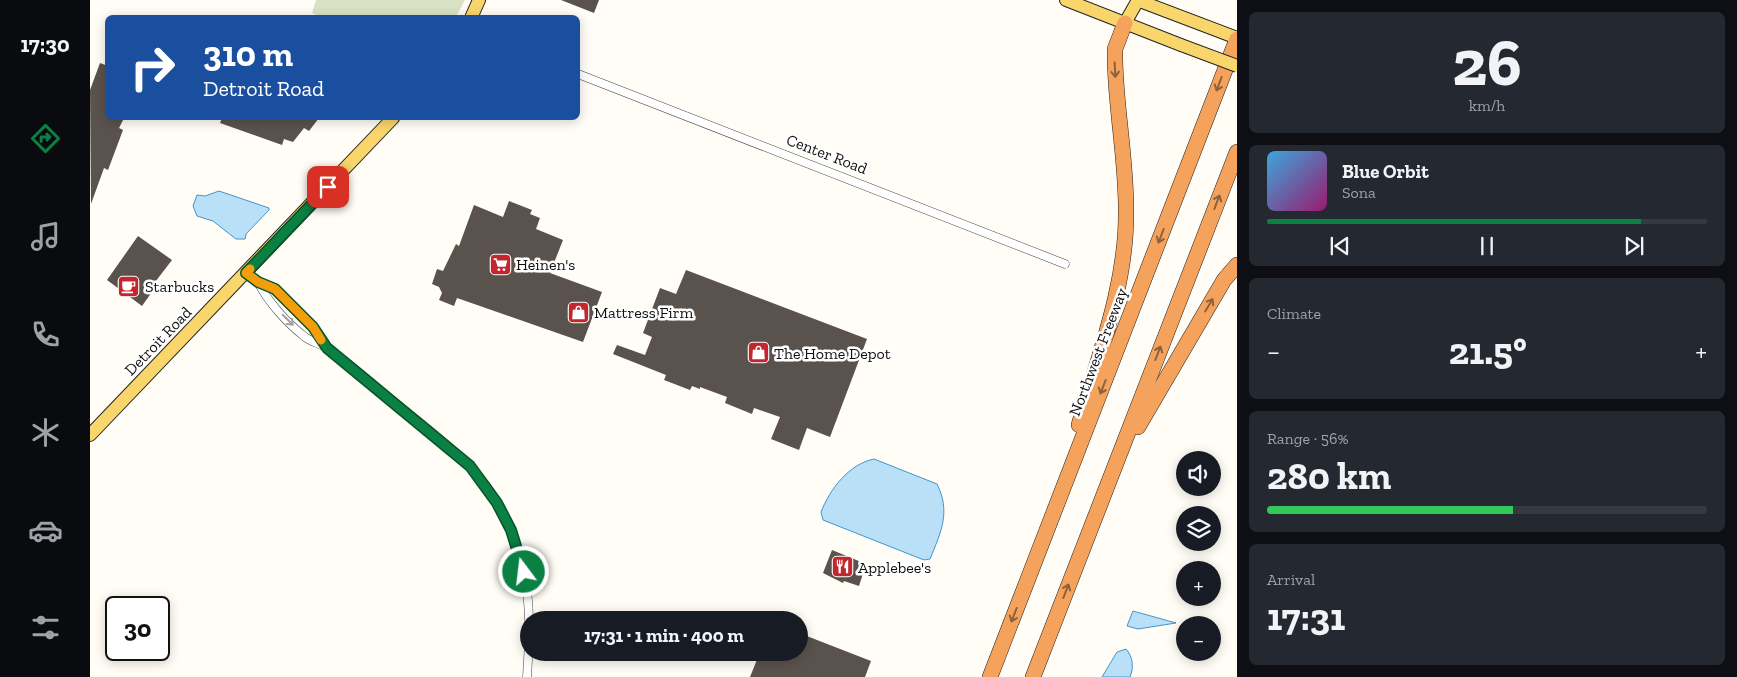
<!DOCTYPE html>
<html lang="en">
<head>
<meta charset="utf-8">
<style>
	:root { --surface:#171b24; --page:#242831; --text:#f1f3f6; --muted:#9ea1a6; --line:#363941; --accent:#0b8043 }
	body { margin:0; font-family:"Zilla Slab",serif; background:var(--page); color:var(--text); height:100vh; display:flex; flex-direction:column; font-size:19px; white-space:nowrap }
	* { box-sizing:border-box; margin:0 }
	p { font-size:16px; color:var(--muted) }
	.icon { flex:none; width:28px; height:28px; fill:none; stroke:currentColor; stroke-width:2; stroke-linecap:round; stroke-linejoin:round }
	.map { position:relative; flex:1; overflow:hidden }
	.sheet { display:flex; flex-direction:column; gap:12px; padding:12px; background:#0d0f14; width:500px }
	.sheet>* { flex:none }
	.top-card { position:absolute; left:15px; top:15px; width:475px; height:105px; border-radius:8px; box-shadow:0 2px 12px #0003; background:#1a4fa0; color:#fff; overflow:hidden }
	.controls { position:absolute; left:1086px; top:451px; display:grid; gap:10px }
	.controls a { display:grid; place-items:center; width:45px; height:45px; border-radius:50%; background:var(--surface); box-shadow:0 2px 12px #0003; font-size:25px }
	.speed { position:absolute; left:15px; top:596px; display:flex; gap:10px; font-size:25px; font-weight:700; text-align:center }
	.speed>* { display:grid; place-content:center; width:65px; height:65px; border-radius:50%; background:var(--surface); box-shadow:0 2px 12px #0003; line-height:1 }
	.speed .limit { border:2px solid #111; border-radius:8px; background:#fff; color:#111 }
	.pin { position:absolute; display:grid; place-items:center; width:42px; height:42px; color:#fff; margin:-21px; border-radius:10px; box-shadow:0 2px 8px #0006 }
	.me { position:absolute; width:55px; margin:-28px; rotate:345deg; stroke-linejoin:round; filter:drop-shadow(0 0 4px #0008) }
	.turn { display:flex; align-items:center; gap:18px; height:105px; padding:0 15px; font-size:22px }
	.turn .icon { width:65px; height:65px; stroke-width:2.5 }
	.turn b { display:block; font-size:35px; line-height:42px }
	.big { font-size:38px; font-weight:800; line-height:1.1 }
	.sheet .card { flex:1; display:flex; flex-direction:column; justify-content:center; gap:8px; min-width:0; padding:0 18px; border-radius:8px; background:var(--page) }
	.sheet .dial { align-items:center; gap:0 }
	.dial b { font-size:65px; line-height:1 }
	.song { display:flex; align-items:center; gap:15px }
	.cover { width:60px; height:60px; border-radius:8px; background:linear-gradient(135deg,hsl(200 70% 55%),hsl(320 70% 35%)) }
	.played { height:5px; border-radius:2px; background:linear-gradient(90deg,var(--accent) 85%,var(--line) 85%) }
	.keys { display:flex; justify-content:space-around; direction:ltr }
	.heat { display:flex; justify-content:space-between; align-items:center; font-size:28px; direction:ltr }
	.charge { height:8px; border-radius:4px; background:linear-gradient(90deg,#34c759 56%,var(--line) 0) }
	.trip { position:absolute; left:430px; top:611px; width:288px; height:50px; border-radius:25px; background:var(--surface); box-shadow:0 2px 12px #0003; font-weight:800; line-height:50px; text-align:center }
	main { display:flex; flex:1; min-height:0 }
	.tab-bar { display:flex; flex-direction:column; width:90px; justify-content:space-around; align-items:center; background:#090b0e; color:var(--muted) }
	.tab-bar .icon { width:35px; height:35px }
	.tab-bar .current { color:var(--accent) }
	.tab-bar b { font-size:22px; color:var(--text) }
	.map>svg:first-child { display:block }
	.cemetery { fill:#d9e3c4 }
	.water { fill:#b9e0f7; stroke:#3f96cf }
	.building { fill:#5a524d }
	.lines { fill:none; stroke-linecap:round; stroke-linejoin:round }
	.minor-casing { stroke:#444; stroke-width:9 }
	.primary-casing { stroke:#222; stroke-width:14 }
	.motorway-casing { stroke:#222; stroke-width:16 }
	.minor { stroke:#fff; stroke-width:8 }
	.primary { stroke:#f9d66b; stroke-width:12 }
	.motorway { stroke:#f5a25d; stroke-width:15 }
	.primary-bridge-casing { stroke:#222; stroke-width:14; stroke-linecap:butt }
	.primary-bridge { stroke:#f9d66b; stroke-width:12 }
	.oneway { stroke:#8e613b }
	.oneway2 { stroke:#a0a0a0 }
	.route-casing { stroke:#07532c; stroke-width:12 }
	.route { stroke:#0b8043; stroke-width:9 }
	.slow { stroke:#f59e0b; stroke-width:9 }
	.labels { text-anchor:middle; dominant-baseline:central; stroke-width:5; stroke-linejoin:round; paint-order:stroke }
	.street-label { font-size:16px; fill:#111; stroke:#fff }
	.poi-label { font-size:16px; fill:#111; stroke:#fff; text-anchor:start }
</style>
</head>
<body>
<main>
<nav class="tab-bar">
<b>17:30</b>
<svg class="icon current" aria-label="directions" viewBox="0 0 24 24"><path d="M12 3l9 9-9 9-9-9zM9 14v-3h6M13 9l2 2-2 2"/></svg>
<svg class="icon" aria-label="music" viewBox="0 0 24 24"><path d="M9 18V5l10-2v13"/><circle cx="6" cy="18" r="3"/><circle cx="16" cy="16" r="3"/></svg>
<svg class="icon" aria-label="phone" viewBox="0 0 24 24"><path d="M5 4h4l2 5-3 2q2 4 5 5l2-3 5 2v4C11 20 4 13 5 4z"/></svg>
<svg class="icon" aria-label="climate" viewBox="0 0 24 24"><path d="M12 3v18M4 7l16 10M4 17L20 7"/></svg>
<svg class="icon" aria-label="car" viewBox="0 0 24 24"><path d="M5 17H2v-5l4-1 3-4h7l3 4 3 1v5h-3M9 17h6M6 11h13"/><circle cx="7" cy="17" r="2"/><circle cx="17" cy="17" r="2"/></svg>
<svg class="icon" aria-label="filters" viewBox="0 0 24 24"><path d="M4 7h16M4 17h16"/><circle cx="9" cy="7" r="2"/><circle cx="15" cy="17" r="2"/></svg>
</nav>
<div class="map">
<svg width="1147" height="677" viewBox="0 0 1147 677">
	<rect width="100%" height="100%" fill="#fffdf5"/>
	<polygon class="cemetery" points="226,0 375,0 366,17 231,18 222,13"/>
	<g class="water">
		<polygon points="129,191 179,208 179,210 156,234 155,239 146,239 123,221 107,216 103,206 107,195 115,196"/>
		<path d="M784,459L847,484C861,512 851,532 840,559L834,560L733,520L731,512C740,489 759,464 784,459Z"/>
		<polygon points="1043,611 1086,623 1048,629 1037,626"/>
		<path d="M1036,649C1043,657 1044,667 1040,677H1012L1027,652Z"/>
	</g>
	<g class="building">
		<polygon points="471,0 509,0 504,13"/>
		<polygon points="10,63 18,66 18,118 34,118 29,128 33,130 18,170 14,168 1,204 0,90"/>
		<polygon points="132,118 229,118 219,131 214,128 203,142 194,139 192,145 130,123"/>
		<polygon points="419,201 442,210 440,214 450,218 446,229 473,240 460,273 512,292 493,342 367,298 364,306 349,300 352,293 349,287 342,284 347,269 353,271 366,244 369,246 384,205 413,217"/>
		<polygon points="48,236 82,260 59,290 62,292 52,306 17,280"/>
		<polygon points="596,270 777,339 740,437 717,428 709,450 681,439 690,417 664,408 662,414 635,403 637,397 610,387 610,389 602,386 600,390 574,380 576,375 523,354 527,345 555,355 562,337 553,333 570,288 586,294"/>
		<polygon points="742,550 776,564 769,586 754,581 753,583 733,573"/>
		<polygon points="709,633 781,661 775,677 660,677 670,652 709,652"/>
	</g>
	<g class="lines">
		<defs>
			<g id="minor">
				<polyline points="488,74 975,264"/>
				<polyline points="156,273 168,282 185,289 223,327 236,346"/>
				<path d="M168,282C178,302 197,323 215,337C222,342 231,344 238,349C263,366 286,387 309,406C333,425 357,443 378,465C419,505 438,564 439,620"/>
				<polyline points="437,677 439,643"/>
			</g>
			<g id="primary">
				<polyline points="976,0 1091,45"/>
				<polyline points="1047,0 1147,38"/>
				<polyline points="381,18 389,0"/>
				<polyline points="1035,23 1048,0"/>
				<polyline points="0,435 303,118"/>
			</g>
			<g id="motorway">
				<path d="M989,425C1008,357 1036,287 1036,215C1037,163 1026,112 1025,60V49L1035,23"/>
				<polyline points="1048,427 1134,280 1147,265"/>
				<polyline points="900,677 1147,39"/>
				<polyline points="943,677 1147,152"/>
			</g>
		</defs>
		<use href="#minor" class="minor-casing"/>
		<use href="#primary" class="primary-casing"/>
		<use href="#motorway" class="motorway-casing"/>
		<use href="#minor" class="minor"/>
		<use href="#primary" class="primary"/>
		<use href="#motorway" class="motorway"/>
		<defs>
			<polyline id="primary-bridge" points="1091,45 1147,66"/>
		</defs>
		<use href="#primary-bridge" class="primary-bridge-casing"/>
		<use href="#primary-bridge" class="primary-bridge"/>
	</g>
	<defs><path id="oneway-shaft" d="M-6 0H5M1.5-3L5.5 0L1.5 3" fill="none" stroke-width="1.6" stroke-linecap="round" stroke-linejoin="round" transform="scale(1.25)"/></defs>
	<g class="oneway">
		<use href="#oneway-shaft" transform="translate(1025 70) rotate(87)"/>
		<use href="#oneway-shaft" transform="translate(1129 84) rotate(111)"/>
		<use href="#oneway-shaft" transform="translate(1127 202) rotate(-69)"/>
		<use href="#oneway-shaft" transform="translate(1071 236) rotate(111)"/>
		<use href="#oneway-shaft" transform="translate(1119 305) rotate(-59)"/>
		<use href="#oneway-shaft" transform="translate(1068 353) rotate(-69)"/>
		<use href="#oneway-shaft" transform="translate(1013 387) rotate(111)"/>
		<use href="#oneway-shaft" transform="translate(976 591) rotate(-69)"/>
		<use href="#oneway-shaft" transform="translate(924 615) rotate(111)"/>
	</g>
	<use class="oneway2" href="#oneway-shaft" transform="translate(198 320) rotate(45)"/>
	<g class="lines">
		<defs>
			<polyline id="route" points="238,187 156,273 168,282 185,289 223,327 237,348 380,466 407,503 421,530 434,572"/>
		</defs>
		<use href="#route" class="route-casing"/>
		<use href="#route" class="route"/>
		<polyline class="slow" points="160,269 156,273 168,282 185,289 223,327 231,340"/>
	</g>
	<defs>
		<symbol id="supermarket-square" viewBox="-11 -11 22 22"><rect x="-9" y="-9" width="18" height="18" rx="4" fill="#c4262e" stroke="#fff"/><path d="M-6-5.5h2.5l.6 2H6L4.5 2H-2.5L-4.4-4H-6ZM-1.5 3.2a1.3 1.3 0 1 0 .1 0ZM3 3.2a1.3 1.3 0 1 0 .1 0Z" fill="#fff"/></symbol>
		<symbol id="cafe-square" viewBox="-11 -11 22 22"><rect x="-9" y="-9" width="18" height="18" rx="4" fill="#c4262e" stroke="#fff"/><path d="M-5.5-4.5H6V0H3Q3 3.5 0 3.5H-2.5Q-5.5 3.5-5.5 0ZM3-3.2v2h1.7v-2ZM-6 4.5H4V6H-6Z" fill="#fff"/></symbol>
		<symbol id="shop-square" viewBox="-11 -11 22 22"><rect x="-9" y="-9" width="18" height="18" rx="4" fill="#c4262e" stroke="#fff"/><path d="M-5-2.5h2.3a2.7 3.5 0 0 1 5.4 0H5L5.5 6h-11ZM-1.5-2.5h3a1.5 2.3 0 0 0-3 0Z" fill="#fff"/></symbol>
		<symbol id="restaurant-square" viewBox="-11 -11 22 22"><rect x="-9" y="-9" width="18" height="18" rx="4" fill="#c4262e" stroke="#fff"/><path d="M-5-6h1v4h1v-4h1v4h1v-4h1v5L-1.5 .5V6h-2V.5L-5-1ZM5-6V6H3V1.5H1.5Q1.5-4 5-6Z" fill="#fff"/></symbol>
	</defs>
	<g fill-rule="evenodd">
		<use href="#supermarket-square" x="398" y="252" width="25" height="25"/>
		<use href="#cafe-square" x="26" y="274" width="25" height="25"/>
		<use href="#shop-square" x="476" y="300" width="25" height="25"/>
		<use href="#shop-square" x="656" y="340" width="25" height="25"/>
		<use href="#restaurant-square" x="740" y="554" width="25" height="25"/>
	</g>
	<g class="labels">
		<g class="street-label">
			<text transform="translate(737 154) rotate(21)">Center Road</text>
			<text transform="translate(68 341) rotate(-46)">Detroit Road</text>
			<text transform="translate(1008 352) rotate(-69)">Northwest Freeway</text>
		</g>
		<g class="poi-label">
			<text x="426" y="264">Heinen's</text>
			<text x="55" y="286">Starbucks</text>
			<text x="504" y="312">Mattress Firm</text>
			<text x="684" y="353">The Home Depot</text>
			<text x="768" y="567">Applebee's</text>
		</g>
	</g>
</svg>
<div class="controls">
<a><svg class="icon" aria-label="sound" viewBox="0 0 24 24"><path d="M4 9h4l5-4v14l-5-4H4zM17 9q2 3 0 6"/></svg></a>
<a><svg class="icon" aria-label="layers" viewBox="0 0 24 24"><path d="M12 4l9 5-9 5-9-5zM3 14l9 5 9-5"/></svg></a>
<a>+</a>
<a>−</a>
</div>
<div class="speed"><div class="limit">30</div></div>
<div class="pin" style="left:238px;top:187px;background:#d93025"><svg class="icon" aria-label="arrive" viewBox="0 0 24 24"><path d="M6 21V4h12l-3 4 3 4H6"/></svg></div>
<svg class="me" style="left:434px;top:572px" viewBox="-20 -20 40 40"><circle r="17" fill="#0b8043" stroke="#fff" stroke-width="3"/><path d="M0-11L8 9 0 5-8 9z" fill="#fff"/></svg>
<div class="trip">17:31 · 1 min · 400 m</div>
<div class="top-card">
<div class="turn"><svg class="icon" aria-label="right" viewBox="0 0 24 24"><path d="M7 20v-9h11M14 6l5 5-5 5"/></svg><div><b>310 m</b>Detroit Road</div></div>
</div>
</div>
<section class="sheet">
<div class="card dial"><b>26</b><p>km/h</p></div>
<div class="card">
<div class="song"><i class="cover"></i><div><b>Blue Orbit</b><p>Sona</p></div></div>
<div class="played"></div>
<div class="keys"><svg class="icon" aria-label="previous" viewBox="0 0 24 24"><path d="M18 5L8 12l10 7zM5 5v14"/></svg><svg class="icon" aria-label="pause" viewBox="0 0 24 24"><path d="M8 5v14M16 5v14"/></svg><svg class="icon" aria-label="next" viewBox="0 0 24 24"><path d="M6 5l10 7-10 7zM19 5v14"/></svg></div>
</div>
<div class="card"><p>Climate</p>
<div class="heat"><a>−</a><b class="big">21.5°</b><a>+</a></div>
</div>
<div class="card"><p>Range · 56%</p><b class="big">280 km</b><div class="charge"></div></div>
<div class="card"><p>Arrival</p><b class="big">17:31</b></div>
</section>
</main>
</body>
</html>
